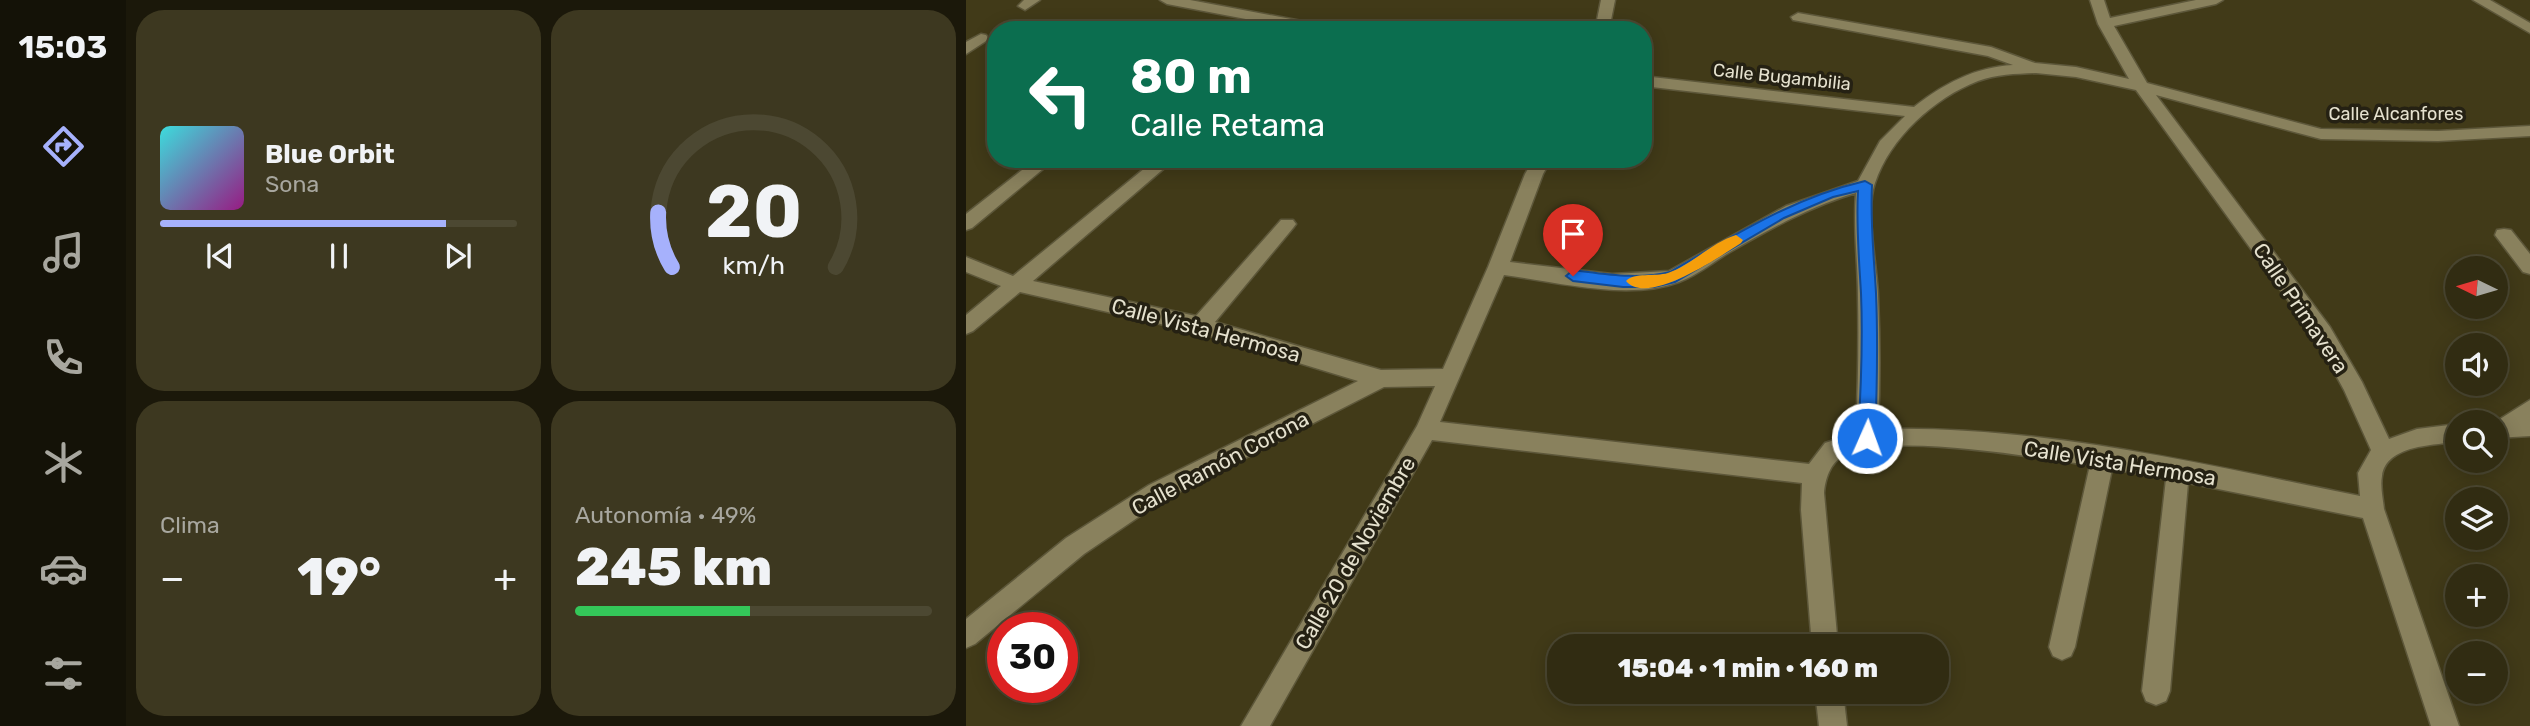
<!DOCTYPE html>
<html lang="es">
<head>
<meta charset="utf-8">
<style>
	:root { --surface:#312c12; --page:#3d3820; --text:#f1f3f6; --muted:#a8a79f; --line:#4c4832; --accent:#a6b1fc }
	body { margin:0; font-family:Rubik,sans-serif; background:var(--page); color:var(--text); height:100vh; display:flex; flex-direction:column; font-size:26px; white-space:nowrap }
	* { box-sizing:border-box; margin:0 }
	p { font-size:23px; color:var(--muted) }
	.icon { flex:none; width:38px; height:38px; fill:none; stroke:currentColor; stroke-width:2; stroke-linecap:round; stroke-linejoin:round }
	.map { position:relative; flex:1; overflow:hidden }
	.details { display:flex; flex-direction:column; gap:10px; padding:10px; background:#1b180a; width:840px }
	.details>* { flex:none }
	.banner { position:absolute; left:21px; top:21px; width:665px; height:147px; border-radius:28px; box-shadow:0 4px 18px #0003,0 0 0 2px var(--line); background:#0b6e4f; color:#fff; overflow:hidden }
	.needle { width:46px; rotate:275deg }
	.tools { position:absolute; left:1479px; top:256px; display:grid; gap:14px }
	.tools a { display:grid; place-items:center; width:63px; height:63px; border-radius:50%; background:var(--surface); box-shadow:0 4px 18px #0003,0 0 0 2px var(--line); font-size:35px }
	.speed { position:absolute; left:21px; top:612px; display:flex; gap:14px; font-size:35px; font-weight:700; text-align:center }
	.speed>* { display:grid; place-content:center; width:91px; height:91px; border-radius:50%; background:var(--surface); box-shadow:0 4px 18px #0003,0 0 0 2px var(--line); line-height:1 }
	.speed .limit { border:10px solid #d22; background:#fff; color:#111 }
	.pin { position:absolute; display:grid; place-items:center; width:60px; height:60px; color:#fff; margin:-72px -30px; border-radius:50% 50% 50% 0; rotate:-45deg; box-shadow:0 0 7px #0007 }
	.pin .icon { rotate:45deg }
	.me { position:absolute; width:77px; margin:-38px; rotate:2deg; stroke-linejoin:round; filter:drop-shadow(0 0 5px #0008) }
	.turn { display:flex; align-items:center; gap:24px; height:147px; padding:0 28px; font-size:32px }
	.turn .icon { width:91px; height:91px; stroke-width:2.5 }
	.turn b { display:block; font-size:49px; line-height:60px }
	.big { font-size:52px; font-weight:800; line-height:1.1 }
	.details .card { flex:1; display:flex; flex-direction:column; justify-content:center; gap:10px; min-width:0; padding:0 24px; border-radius:28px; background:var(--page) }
	.details .dial { align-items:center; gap:0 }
	.dial svg { height:182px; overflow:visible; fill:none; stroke:var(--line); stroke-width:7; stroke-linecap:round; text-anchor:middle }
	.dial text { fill:var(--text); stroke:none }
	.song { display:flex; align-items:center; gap:21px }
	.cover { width:84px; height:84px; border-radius:10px; background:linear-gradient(135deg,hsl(180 70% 55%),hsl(310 70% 35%)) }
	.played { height:7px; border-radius:4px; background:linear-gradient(90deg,var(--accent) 80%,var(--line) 80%) }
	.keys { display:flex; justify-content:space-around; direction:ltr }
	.heat { display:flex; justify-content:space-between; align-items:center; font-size:38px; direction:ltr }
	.charge { height:10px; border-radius:5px; background:linear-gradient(90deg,#34c759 49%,var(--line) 0) }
	.details .tiles { flex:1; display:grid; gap:10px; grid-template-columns:repeat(2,1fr) }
	.trip { position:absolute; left:581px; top:634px; width:402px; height:70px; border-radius:28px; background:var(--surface); box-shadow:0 4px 18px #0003,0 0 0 2px var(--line); font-weight:800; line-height:70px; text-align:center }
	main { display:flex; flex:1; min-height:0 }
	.dock { display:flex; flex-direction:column; width:126px; justify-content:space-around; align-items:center; background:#141207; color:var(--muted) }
	.dock .icon { width:49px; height:49px }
	.dock .current { color:var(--accent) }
	.dock b { font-size:32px; color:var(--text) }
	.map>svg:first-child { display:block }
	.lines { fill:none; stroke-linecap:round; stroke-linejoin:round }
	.minor-casing { stroke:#5d573a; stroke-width:3 }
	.minor { fill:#89815d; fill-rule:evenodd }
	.route { fill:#1a73e8; stroke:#114b97; stroke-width:2 }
	.slow { fill:#f59e0b }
	.labels { text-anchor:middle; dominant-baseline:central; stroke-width:7; stroke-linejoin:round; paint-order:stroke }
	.far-street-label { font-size:18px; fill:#e5e1ce; stroke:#252113 }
	.street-label { font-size:21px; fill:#e5e1ce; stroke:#252113 }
</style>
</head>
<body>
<main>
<nav class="dock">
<b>15:03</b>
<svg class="icon current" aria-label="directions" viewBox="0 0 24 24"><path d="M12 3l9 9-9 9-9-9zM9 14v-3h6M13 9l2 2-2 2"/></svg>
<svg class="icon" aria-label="music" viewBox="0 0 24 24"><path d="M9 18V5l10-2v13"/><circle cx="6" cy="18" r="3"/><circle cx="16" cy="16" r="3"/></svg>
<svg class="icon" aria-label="phone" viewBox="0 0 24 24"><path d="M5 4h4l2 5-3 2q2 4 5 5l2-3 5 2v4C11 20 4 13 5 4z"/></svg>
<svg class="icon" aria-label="climate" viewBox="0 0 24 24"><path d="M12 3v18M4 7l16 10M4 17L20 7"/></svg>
<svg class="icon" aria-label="car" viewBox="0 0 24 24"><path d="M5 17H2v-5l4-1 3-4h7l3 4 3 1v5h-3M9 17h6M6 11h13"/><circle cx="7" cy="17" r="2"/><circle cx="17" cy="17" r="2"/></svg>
<svg class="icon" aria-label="filters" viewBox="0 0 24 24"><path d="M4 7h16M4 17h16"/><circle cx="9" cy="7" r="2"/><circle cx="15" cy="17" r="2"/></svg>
</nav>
<section class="details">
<div class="tiles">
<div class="card">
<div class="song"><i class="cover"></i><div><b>Blue Orbit</b><p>Sona</p></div></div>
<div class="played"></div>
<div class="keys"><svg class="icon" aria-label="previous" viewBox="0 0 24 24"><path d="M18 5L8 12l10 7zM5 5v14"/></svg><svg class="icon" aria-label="pause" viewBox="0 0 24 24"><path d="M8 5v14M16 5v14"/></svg><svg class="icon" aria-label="next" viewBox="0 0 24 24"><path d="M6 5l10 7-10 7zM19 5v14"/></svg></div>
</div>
<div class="card dial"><svg viewBox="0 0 100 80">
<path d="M14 69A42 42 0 1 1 86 69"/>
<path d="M14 69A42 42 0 0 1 8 45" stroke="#a6b1fc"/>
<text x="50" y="56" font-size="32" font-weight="700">20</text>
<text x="50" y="72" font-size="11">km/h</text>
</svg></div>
<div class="card"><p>Clima</p>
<div class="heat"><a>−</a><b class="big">19°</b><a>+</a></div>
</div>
<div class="card"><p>Autonomía · 49%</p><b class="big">245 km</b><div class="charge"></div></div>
</div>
</section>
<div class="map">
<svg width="1564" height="726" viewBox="0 0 1564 726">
	<rect width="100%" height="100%" fill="#413a18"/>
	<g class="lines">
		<defs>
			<g id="minor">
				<polygon points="58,0 74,0 59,10 52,6"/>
				<polygon points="194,0 224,0 362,26 369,30 337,30 201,4"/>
				<polygon points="635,0 649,0 643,30 629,30"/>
				<path d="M1124,0H1138L1144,18L1230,0H1257L1250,4L1148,26L1181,83L1355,129L1472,131L1564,126V136L1472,141L1355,139L1190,95L1364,327L1396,382L1423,439L1451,429L1491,424V442C1468,445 1420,445 1416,476C1414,486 1417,499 1418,509L1493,726H1465L1397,518L1222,483L1204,691L1200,701L1190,705L1180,701L1176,691L1200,479L1146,469L1109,647L1105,656L1096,660L1087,656L1083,647L1124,465C1068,458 924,431 877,456C864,463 859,480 858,493L872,646H846L835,510L836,483L466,440L304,726H275L451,426L469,386L418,387L199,499L118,554L9,644L0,648V619L100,538L183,485L392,381L234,333L54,292L7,331L0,334V315L35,286L0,272V257L47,276L190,159H209L67,281L230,316L315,220H327L330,224L327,228L249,322L415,370L477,369L522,267L559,174L568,159H585L577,174L544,262L646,274L703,271L820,206L892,181L914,141L939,116L677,86V76L948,107C977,84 1009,67 1047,65L1022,56L827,20L825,17L832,13L1025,47L1069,63L1110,67L1163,79L1132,24ZM1070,73L1110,77L1170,90L1350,339L1378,390L1405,450L1392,473L1394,496C1236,464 1074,425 912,429C914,384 914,340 912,295C911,266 899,210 909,183C924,138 968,98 1012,81C1031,74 1051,74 1070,73ZM890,193C887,228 892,262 892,297C893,342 892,387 890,433L859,443L843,464L474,422L538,275C591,282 663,301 713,282C732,275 747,262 764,252C804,229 845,206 890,193Z"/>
				<polygon points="1507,0 1524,0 1564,23 1564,33"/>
				<polygon points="15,34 20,35 22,38 20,41 0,54 0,42"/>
				<polygon points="70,159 89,159 6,228 0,230 0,214"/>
				<polygon points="1538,229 1545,230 1564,254 1564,274 1557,272 1529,235 1531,230"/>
				<polygon points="1564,400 1564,436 1530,438 1530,422 1524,422 1534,419"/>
				<polygon points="849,691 877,691 881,726 853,726"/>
			</g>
		</defs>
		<use href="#minor" class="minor-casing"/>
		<use href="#minor" class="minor"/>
	</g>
	<path class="route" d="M899,181L906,185C904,222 908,257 910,293C912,341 911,390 909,438L907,443H895L892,438C895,390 897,341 895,293C893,259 890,226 892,191L867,197L818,218L709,282L688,287H657L607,281L600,276L607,270C640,274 672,280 704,272C769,235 826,198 899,181Z"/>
	<path class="slow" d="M770,235L777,240L775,243C755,256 681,307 660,281C668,272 689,277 702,273C726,265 746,242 770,235Z"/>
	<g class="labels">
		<g class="far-street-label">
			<text transform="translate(816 77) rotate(6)">Calle Bugambilia</text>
			<text x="1430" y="114">Calle Alcanfores</text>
		</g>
		<g class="street-label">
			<text transform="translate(1335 308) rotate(56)">Calle Primavera</text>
			<text transform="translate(240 330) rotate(15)">Calle Vista Hermosa</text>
			<text transform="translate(254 463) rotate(-28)">Calle Ramón Corona</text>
			<text transform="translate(1154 463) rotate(9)">Calle Vista Hermosa</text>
			<text transform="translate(389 553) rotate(-60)">Calle 20 de Noviembre</text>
		</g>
	</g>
</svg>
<div class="tools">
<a><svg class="needle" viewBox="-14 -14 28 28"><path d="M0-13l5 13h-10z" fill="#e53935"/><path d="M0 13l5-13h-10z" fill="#a8a79f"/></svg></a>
<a><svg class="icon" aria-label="sound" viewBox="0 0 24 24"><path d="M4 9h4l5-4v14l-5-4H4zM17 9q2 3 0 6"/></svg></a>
<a><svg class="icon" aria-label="search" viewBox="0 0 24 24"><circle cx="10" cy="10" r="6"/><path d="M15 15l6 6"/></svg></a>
<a><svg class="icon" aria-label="layers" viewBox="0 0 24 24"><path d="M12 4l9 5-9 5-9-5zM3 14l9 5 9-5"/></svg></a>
<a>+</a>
<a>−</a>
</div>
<div class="speed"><div class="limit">30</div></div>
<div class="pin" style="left:607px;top:276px;background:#d93025"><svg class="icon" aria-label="arrive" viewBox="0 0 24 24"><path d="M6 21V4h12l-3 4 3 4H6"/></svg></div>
<svg class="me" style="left:901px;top:438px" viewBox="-20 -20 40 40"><circle r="17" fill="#1a73e8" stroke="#fff" stroke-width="3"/><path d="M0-11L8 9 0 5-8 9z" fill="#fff"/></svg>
<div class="trip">15:04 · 1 min · 160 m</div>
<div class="banner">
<div class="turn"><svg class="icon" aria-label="left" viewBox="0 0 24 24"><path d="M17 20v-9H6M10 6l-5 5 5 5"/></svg><div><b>80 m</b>Calle Retama</div></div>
</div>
</div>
</main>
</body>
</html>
